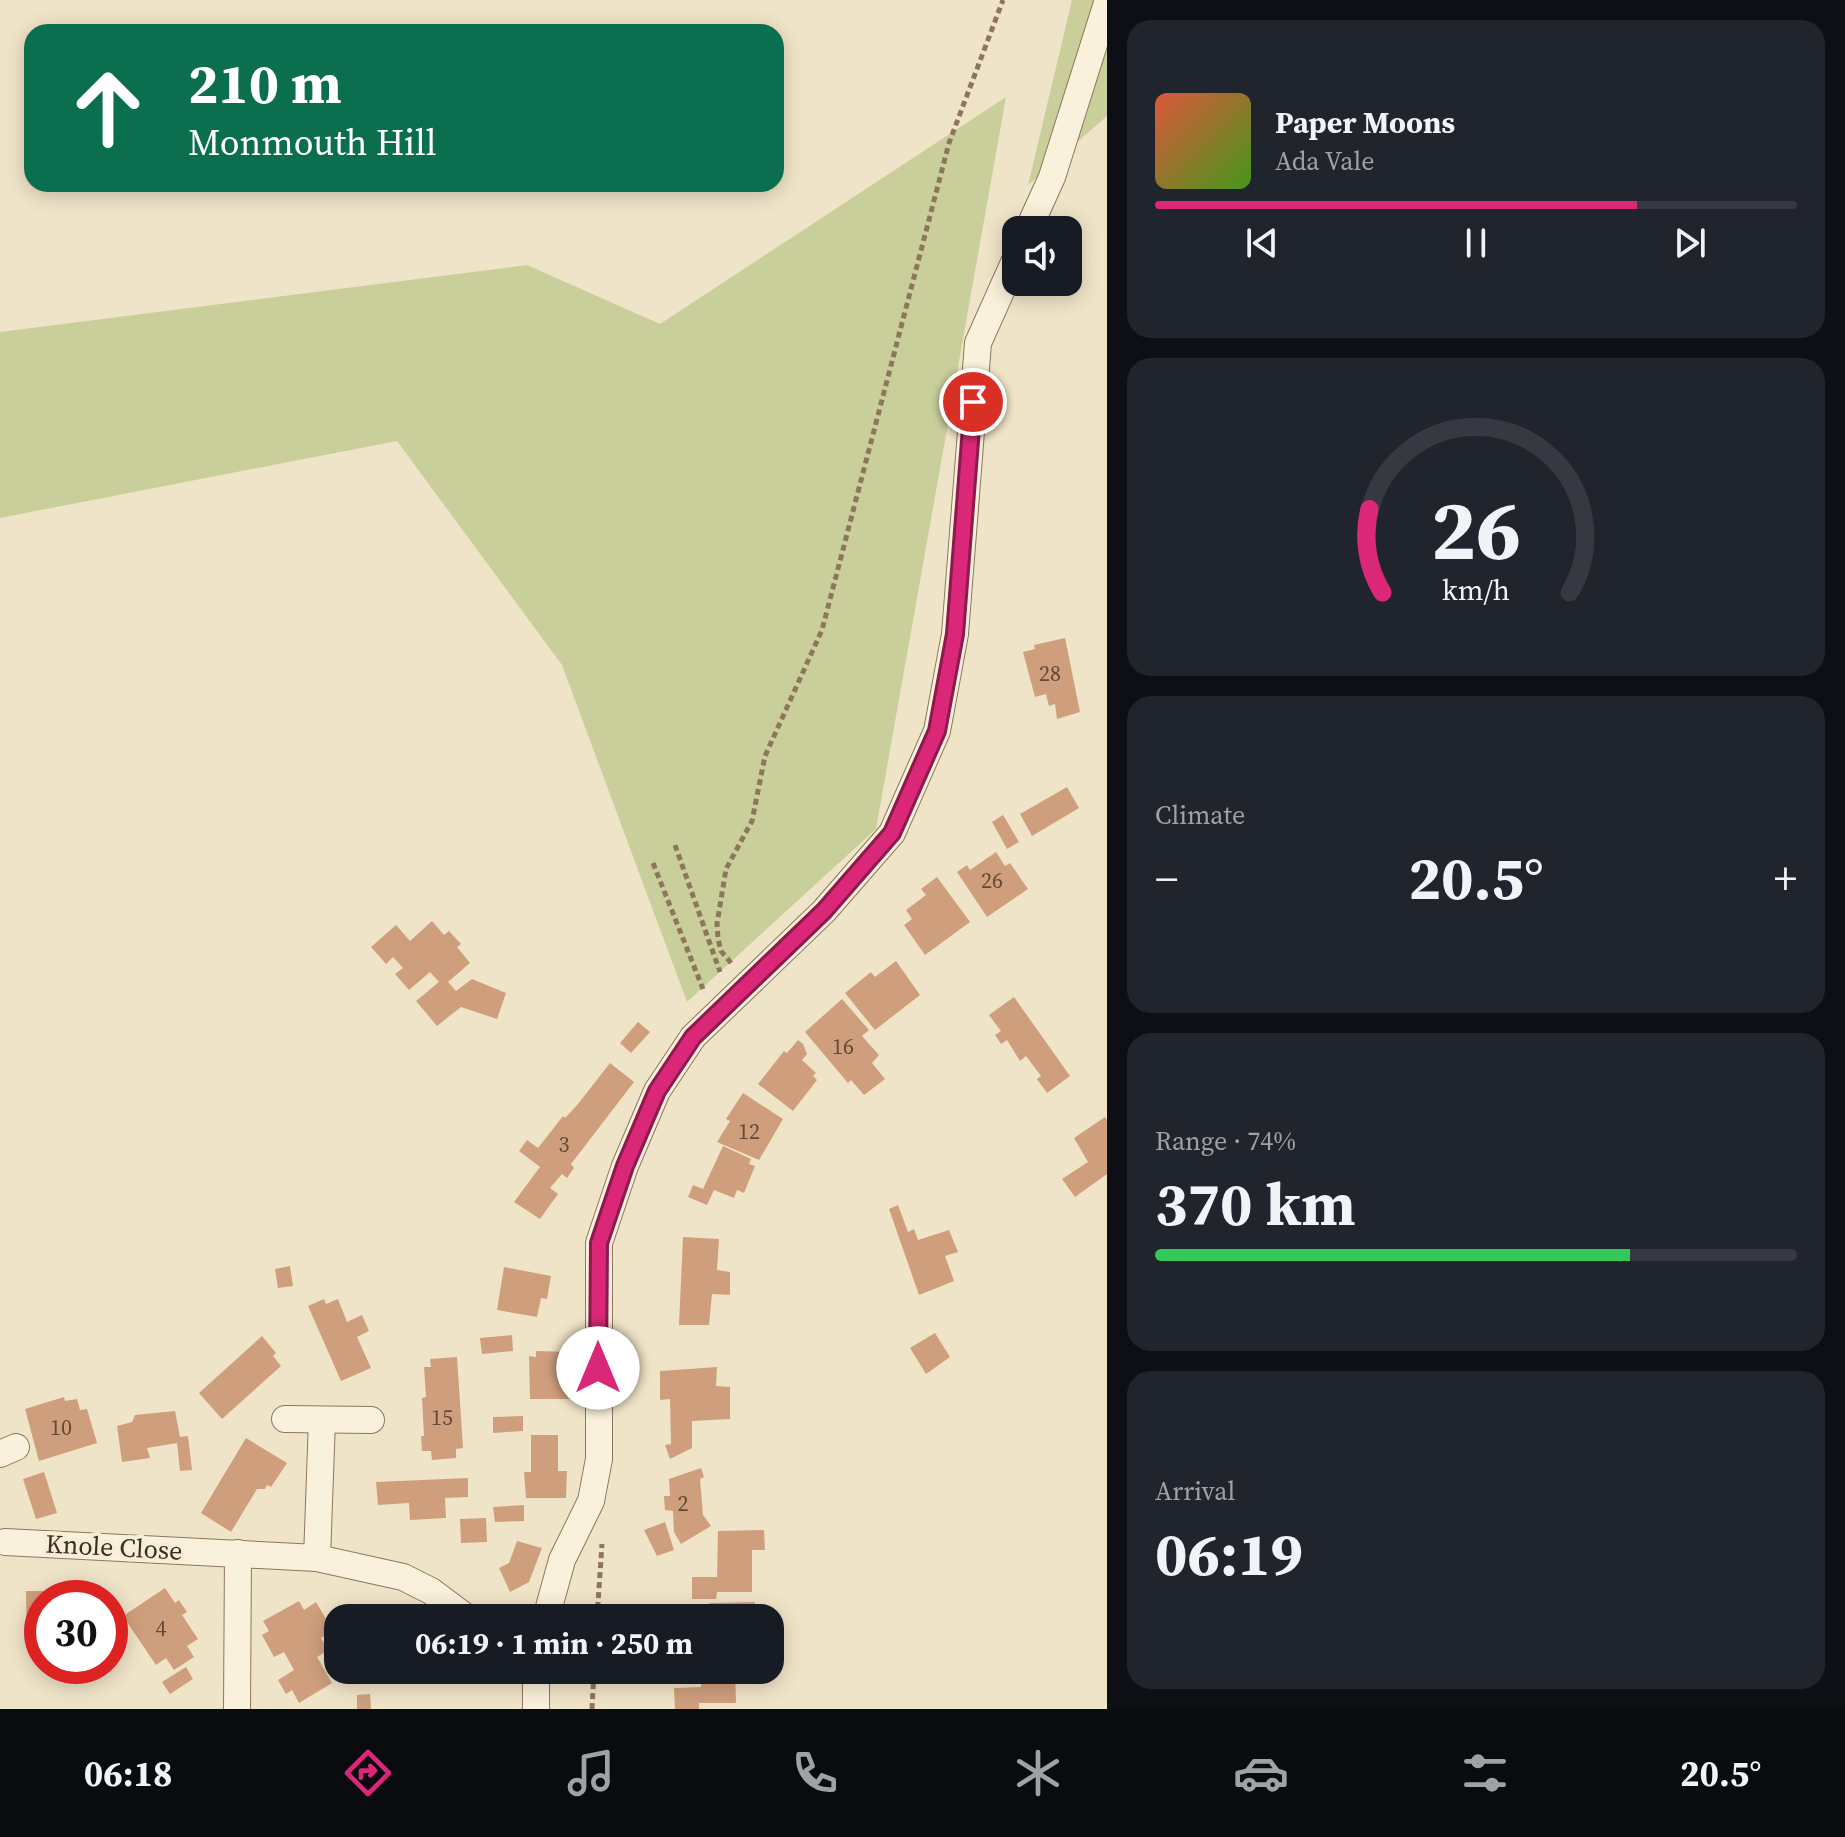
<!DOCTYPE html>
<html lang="en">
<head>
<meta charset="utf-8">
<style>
	:root { --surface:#171b24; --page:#20242c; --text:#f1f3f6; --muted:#9ea1a6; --line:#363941; --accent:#db2777 }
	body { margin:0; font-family:"Source Serif 4",serif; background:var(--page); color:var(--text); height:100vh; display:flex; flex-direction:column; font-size:30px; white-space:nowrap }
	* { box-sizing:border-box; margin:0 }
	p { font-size:26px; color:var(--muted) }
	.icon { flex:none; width:44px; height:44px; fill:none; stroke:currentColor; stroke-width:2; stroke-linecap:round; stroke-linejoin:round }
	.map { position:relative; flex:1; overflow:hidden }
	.details { display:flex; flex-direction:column; gap:20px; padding:20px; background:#0d0f14; width:738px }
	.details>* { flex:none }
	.top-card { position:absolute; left:24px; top:24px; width:760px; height:168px; border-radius:24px; box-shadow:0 4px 20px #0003; background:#0b6e4f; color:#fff; overflow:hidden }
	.controls { position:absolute; left:1002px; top:216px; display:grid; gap:16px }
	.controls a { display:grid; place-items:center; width:80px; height:80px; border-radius:16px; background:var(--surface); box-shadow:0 4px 20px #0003; font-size:40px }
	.speed { position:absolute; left:24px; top:1580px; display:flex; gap:16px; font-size:40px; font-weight:700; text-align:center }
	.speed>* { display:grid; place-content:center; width:104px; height:104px; border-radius:50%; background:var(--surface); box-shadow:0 4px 20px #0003; line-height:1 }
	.speed .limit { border:12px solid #d22; background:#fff; color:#111 }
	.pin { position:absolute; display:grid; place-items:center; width:68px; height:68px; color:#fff; margin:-34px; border:4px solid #fff; border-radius:50%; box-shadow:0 2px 8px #0007 }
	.me { position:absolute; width:88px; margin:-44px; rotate:0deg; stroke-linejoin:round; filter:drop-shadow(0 0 6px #0008) }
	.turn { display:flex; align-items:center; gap:28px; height:168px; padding:0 32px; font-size:36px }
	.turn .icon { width:104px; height:104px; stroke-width:2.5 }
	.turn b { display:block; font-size:56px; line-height:68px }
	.big { font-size:60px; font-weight:700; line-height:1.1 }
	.details .widget { flex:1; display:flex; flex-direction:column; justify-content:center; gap:12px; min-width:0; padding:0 28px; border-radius:24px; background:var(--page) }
	.details .dial { align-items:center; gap:0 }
	.dial svg { height:208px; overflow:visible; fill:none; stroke:var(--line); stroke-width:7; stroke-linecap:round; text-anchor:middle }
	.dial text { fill:var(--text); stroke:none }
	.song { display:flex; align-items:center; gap:24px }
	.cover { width:96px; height:96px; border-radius:12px; background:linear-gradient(135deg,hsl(10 70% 55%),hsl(100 70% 35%)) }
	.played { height:8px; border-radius:4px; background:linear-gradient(90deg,var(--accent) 75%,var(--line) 75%) }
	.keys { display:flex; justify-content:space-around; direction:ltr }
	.heat { display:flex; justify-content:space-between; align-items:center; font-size:44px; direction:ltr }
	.charge { height:12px; border-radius:6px; background:linear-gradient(90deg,#34c759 74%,var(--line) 0) }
	.trip { position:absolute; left:324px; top:1604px; width:460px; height:80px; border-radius:24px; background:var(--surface); box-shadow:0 4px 20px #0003; font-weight:700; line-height:80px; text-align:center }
	.dock { display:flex; height:128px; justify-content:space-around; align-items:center; background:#090b0e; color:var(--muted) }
	.dock .icon { width:56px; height:56px }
	.dock .active { color:var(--accent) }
	.dock b { font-size:36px; color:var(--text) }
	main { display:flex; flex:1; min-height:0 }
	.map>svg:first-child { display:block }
	.green { fill:#c9cf9b }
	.building { fill:#cf9f7d }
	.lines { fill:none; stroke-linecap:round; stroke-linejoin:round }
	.minor-casing { stroke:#8d765c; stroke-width:28 }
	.path { stroke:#8d765c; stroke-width:5; stroke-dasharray:6 4; stroke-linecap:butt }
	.minor { stroke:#faf1dc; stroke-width:26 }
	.route-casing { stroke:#8e194d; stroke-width:20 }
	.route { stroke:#db2777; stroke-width:14 }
	.labels { text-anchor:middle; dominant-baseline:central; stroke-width:8; stroke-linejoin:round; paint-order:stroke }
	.number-label { font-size:22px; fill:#624a37 }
	.street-label { font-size:26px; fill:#3d2e20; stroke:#f7eed8 }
</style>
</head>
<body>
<main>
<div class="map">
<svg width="1107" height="1709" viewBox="0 0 1107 1709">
	<rect width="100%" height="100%" fill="#f0e4c8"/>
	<g class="green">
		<polygon points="1072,0 1107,0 1107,116 1028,185"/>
		<polygon points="1006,97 876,829 687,1002 562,665 397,441 0,518 0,332 527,265 660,324"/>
	</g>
	<g class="building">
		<polygon points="1065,638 1080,712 1057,719 1055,704 1049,706 1046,694 1035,697 1023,652 1035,649 1034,645"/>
		<polygon points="1067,787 1079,808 1032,836 1020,814"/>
		<polygon points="1003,815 1019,842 1007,849 992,822"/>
		<polygon points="996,852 1005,866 1010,863 1028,889 987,917 957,872 967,865 970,870"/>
		<polygon points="937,877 970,922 925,955 904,925 912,919 906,910 926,895 921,889"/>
		<polygon points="432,921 444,935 449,931 461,944 457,947 470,963 448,982 456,991 472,979 506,993 497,1019 461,1007 437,1026 416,1001 439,982 430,972 409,990 395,974 403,968 393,957 386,964 371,947 396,925 410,941"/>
		<polygon points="896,961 920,995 875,1030 845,993 871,972 875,977"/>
		<polygon points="1014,997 1070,1076 1047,1093 1037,1079 1041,1076 1026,1056 1020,1061 1007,1040 1001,1044 995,1035 1001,1031 989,1015"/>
		<polygon points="842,999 869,1030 862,1036 879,1055 872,1063 885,1079 864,1095 851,1080 848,1083 805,1032"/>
		<polygon points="638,1022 650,1032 631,1053 620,1043"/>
		<polygon points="798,1040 803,1044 807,1054 802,1060 816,1073 813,1076 817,1080 793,1111 758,1084 784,1051 787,1053"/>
		<polygon points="610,1063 634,1082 571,1164 574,1168 567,1178 562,1174 550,1188 558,1194 540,1219 514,1202 540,1167 519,1151 527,1140 538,1148 563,1116 565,1118 578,1104"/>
		<polygon points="743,1093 783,1119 759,1160 717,1142 730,1121 726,1119"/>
		<polygon points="1105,1117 1107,1120 1107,1174 1075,1197 1062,1179 1088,1162 1074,1138"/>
		<polygon points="723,1146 751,1159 749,1164 755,1166 744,1193 737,1190 734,1198 714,1190 707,1205 688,1197 693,1185 703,1189"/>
		<polygon points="898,1205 908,1232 914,1229 918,1240 949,1230 958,1252 945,1256 954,1281 919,1295 889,1209"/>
		<polygon points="683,1237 719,1239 717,1270 730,1272 730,1295 712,1294 709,1325 679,1325"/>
		<polygon points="290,1266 293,1286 278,1288 275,1269"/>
		<polygon points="504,1267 551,1276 547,1299 541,1298 537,1317 497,1310"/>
		<polygon points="324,1299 326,1304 338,1299 347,1322 362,1315 369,1331 357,1337 371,1368 341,1381 308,1306"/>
		<polygon points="935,1333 950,1357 926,1374 910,1348"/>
		<polygon points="512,1335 513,1351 482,1354 480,1338"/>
		<polygon points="262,1336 276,1353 273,1356 281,1366 222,1419 199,1393"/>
		<polygon points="536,1351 571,1352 571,1399 530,1399 529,1356 536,1357"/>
		<polygon points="457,1357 463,1448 456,1449 456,1458 432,1460 431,1451 422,1451 421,1436 424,1436 422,1398 426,1397 424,1367 431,1367 430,1359"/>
		<polygon points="717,1367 716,1386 730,1387 730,1419 692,1421 692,1448 670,1459 665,1445 671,1444 670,1399 660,1400 660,1371"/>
		<polygon points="64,1397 65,1401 77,1399 80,1410 87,1409 97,1443 39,1461 25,1409"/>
		<polygon points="175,1411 180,1437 188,1436 192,1470 180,1471 177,1443 147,1448 150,1458 122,1462 117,1426 132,1422 135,1415"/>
		<polygon points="523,1416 523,1431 493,1433 493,1417"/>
		<polygon points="531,1435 558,1435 558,1471 567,1471 566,1498 526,1498 524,1472 531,1472"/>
		<polygon points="246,1438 287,1463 271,1487 267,1485 265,1489 257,1489 231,1532 201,1513"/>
		<polygon points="701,1468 704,1477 700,1479 703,1515 711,1526 681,1544 674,1532 673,1511 665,1510 664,1496 670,1496 669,1479"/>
		<polygon points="44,1472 57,1513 36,1519 23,1479"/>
		<polygon points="468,1478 468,1497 445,1498 446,1518 410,1520 409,1503 378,1505 376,1482"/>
		<polygon points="524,1505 524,1521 495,1522 493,1507"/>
		<polygon points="486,1518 487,1542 461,1543 460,1519"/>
		<polygon points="665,1522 674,1550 657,1556 644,1530"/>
		<polygon points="764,1530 765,1550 752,1550 752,1592 717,1592 716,1599 692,1599 692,1577 717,1577 718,1531"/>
		<polygon points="517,1541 542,1548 529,1582 510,1592 499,1568 509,1563"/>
		<polygon points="165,1588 175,1603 179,1600 187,1612 182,1615 198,1639 187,1646 194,1657 174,1670 166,1658 156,1665 123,1616"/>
		<polygon points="26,1591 46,1591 46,1594 102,1592 102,1598 42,1598 42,1642 27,1642"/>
		<polygon points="299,1601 304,1610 316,1602 333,1631 321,1638 328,1650 317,1657 332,1683 299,1703 292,1690 286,1694 278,1680 294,1670 284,1652 274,1657 262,1635 269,1631 263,1621"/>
		<polygon points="755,1602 755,1609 744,1609 744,1618 709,1618 709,1603"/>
		<polygon points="186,1667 193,1679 170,1694 162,1682"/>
		<polygon points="701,1670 735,1670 736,1703 699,1703 699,1709 675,1709 674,1688 701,1687"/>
		<polygon points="370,1694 371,1709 357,1709 357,1695"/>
	</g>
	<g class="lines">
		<defs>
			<g id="minor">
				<polyline points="1028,230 1052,177 1107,3"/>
				<polyline points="285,1419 371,1420"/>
				<polyline points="0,1454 16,1447"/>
				<polyline points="5,1542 317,1558 403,1577 431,1591 467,1618"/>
				<polyline points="317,1558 322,1420"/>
				<polyline points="546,1618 562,1560 591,1501 599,1459 599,1243 625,1166 657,1091 693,1037 824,911 892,833 937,731 955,634 978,343 1016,258"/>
				<polyline points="536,1670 536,1709"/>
				<polyline points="237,1709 238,1553"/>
			</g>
		</defs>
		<use href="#minor" class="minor-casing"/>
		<g class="path">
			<polyline points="675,845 720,972"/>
			<polyline points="653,863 703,989"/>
			<polyline points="731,963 721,951 718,939 717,924 726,869 752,821 765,756 822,630 949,143 1003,0"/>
			<polyline points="597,1618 602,1544"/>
			<polyline points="592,1709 594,1670"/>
		</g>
		<use href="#minor" class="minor"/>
	</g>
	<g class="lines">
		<defs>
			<polyline id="route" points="598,1368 599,1243 625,1166 657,1091 693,1037 824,911 892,833 937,731 955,634 973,402"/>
		</defs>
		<use href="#route" class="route-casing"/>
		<use href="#route" class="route"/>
	</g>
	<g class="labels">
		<g class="number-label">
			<text x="1050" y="673">28</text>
			<text x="992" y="880">26</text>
			<text x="843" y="1046">16</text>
			<text x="749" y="1131">12</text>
			<text x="564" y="1144">3</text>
			<text x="442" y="1417">15</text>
			<text x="61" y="1427">10</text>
			<text x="683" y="1503">2</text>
			<text x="161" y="1628">4</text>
		</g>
		<g class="street-label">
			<text transform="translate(114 1547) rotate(3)">Knole Close</text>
		</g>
	</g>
</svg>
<div class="controls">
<a><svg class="icon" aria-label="sound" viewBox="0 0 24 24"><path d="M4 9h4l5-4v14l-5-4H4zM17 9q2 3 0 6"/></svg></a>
</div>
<div class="speed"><div class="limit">30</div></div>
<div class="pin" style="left:973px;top:402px;background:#d93025"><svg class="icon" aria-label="arrive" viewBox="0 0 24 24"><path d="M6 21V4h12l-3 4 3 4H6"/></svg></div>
<svg class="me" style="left:598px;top:1368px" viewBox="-20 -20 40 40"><circle r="19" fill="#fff"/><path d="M0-13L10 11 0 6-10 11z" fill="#db2777"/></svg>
<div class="trip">06:19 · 1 min · 250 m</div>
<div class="top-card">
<div class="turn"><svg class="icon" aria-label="ahead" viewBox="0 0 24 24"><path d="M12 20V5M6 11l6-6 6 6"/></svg><div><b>210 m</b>Monmouth Hill</div></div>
</div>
</div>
<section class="details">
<div class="widget">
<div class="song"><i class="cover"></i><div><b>Paper Moons</b><p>Ada Vale</p></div></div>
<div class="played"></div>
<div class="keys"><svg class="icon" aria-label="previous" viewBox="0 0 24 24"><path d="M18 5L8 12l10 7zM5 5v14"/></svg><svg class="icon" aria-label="pause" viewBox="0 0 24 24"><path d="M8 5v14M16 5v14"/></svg><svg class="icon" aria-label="next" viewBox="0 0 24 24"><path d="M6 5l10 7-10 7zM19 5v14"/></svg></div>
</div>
<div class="widget dial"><svg viewBox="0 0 100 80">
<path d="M14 69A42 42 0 1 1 86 69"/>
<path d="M14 69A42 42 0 0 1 9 37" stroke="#db2777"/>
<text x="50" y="56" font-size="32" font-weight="700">26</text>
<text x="50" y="72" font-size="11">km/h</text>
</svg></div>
<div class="widget"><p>Climate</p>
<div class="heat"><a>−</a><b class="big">20.5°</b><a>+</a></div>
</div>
<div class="widget"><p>Range · 74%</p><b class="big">370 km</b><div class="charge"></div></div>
<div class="widget"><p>Arrival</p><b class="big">06:19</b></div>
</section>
</main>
<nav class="dock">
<b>06:18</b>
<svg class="icon active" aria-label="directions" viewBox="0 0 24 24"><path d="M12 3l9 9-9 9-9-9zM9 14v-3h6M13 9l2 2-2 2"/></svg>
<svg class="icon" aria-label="music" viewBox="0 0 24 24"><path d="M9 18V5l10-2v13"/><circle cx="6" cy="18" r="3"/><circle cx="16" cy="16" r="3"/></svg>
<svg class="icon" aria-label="phone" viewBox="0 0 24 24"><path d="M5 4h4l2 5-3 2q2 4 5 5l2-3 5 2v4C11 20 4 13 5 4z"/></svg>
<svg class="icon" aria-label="climate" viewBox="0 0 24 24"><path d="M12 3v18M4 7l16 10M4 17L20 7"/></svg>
<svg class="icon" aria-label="car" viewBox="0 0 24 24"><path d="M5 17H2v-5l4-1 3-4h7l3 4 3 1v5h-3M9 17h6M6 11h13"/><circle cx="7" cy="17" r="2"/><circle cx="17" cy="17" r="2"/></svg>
<svg class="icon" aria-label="filters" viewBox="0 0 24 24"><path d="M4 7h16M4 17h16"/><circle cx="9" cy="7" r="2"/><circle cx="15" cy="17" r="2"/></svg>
<b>20.5°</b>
</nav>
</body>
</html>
